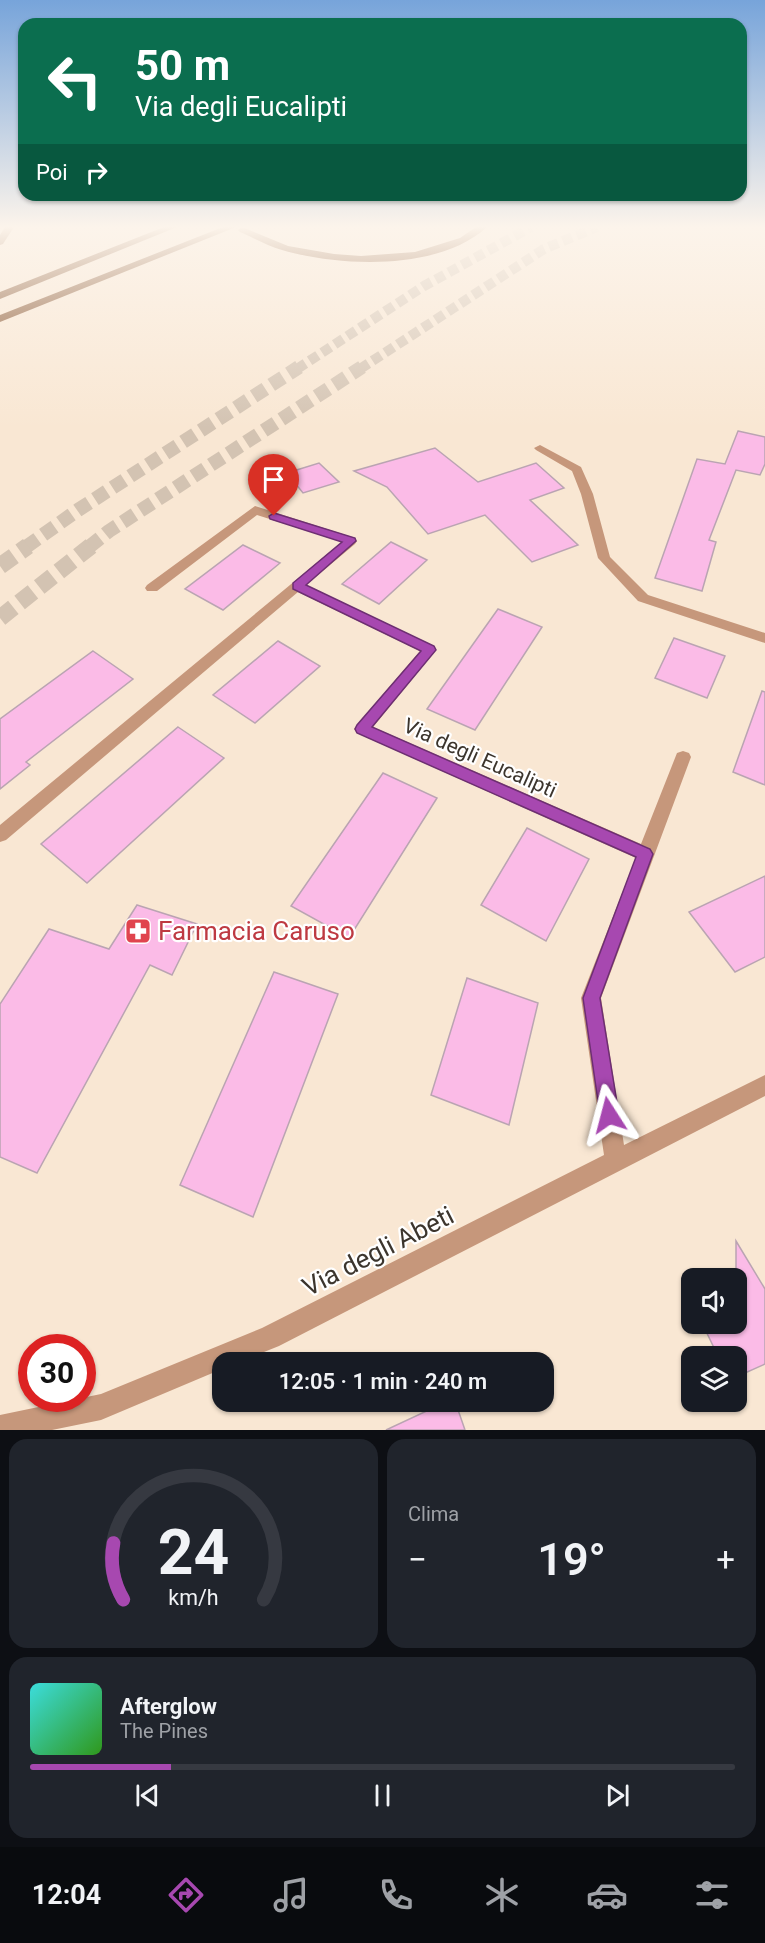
<!DOCTYPE html>
<html lang="it">
<head>
<meta charset="utf-8">
<style>
	:root { --surface:#171b24; --page:#20242c; --text:#f1f3f6; --muted:#9ea1a6; --line:#363941; --accent:#a748b0 }
	body { margin:0; font-family:Roboto,sans-serif; background:var(--page); color:var(--text); height:100vh; display:flex; flex-direction:column; font-size:22px; white-space:nowrap }
	* { box-sizing:border-box; margin:0 }
	p { font-size:20px; color:var(--muted) }
	.icon { flex:none; width:33px; height:33px; fill:none; stroke:currentColor; stroke-width:2; stroke-linecap:round; stroke-linejoin:round }
	.map { position:relative; height:1430px; overflow:hidden }
	.sheet { display:flex; flex-direction:column; gap:9px; padding:9px; background:#0d0f14; flex:1 }
	.sheet>* { flex:none }
	.top-card { position:absolute; left:18px; top:18px; width:729px; height:183px; border-radius:18px; box-shadow:0 2px 4px #0004; background:#0b6e4f; color:#fff; overflow:hidden }
	.controls { position:absolute; left:681px; top:1268px; display:grid; gap:12px }
	.controls a { display:grid; place-items:center; width:66px; height:66px; border-radius:12px; background:var(--surface); box-shadow:0 2px 4px #0004; font-size:30px }
	.speed { position:absolute; left:18px; top:1334px; display:flex; gap:12px; font-size:30px; font-weight:700; text-align:center }
	.speed>* { display:grid; place-content:center; width:78px; height:78px; border-radius:50%; background:var(--surface); box-shadow:0 2px 4px #0004; line-height:1 }
	.speed .limit { border:9px solid #d22; background:#fff; color:#111 }
	.pin { position:absolute; display:grid; place-items:center; width:51px; height:51px; color:#fff; margin:-62px -26px; border-radius:50% 50% 50% 0; rotate:-45deg; box-shadow:0 0 6px #0007 }
	.pin .icon { rotate:45deg }
	.me { position:absolute; width:66px; margin:-33px; rotate:351deg; stroke-linejoin:round; filter:drop-shadow(0 0 4px #0008) }
	.turn { display:flex; align-items:center; gap:21px; height:126px; padding:0 18px; font-size:27px }
	.turn .icon { width:78px; height:78px; stroke-width:2.5 }
	.turn b { display:block; font-size:42px; line-height:51px }
	.then { display:flex; align-items:center; height:57px; padding:0 18px; background:#0003; gap:12px; font-size:22px }
	.big { font-size:45px; font-weight:600; line-height:1.1 }
	.sheet .card { flex:1; display:flex; flex-direction:column; justify-content:center; gap:9px; min-width:0; padding:0 21px; border-radius:18px; background:var(--page) }
	.sheet .dial { align-items:center; gap:0 }
	.dial svg { height:156px; overflow:visible; fill:none; stroke:var(--line); stroke-width:7; stroke-linecap:round; text-anchor:middle }
	.dial text { fill:var(--text); stroke:none }
	.song { display:flex; align-items:center; gap:18px }
	.cover { width:72px; height:72px; border-radius:9px; background:linear-gradient(135deg,hsl(180 70% 55%),hsl(110 70% 35%)) }
	.played { height:6px; border-radius:3px; background:linear-gradient(90deg,var(--accent) 20%,var(--line) 20%) }
	.keys { display:flex; justify-content:space-around; direction:ltr }
	.heat { display:flex; justify-content:space-between; align-items:center; font-size:33px; direction:ltr }
	.sheet .tiles { flex:1; display:grid; gap:9px; grid-template-columns:1fr 1fr }
	.card:last-child { grid-column:span 2 }
	.trip { position:absolute; left:212px; top:1352px; width:342px; height:60px; border-radius:18px; background:var(--surface); box-shadow:0 2px 4px #0004; font-weight:600; line-height:60px; text-align:center }
	.dock { display:flex; height:96px; justify-content:space-around; align-items:center; background:#090b0e; color:var(--muted) }
	.dock .icon { width:42px; height:42px }
	.dock .current { color:var(--accent) }
	.dock b { font-size:27px; color:var(--text) }
	.map>svg:first-child { display:block }
	.building { fill:#fbbbe7; stroke:#baa4b2; stroke-width:1.5 }
	.lines { fill:none; stroke-linecap:round; stroke-linejoin:round }
	.highway-tunnel-far2 { stroke:#d3c3b2; stroke-width:10; stroke-dasharray:10 5; stroke-linecap:butt }
	.highway-tunnel-far1 { stroke:#d3c3b2; stroke-width:14; stroke-dasharray:14 7; stroke-linecap:butt }
	.highway-tunnel { stroke:#d3c3b2; stroke-width:17; stroke-dasharray:17 8; stroke-linecap:butt }
	.minor { fill:#c6977b; fill-rule:evenodd }
	.highway { fill:#79431c; fill-rule:evenodd }
	.route { fill:#a748b0; stroke:#6d2f72; stroke-width:1.5 }
	.labels { text-anchor:middle; dominant-baseline:central; stroke-width:4.5; stroke-linejoin:round; paint-order:stroke }
	.street-label { font-size:21px; fill:#3c352d; stroke:#fff }
	.near-health-label { font-size:26px; fill:#be3a42; stroke:#fff; text-anchor:start }
	.near-street-label { font-size:26px; fill:#3c352d; stroke:#fff }
</style>
</head>
<body>
<div class="map">
<svg width="765" height="1430" viewBox="0 0 765 1430">
	<rect width="100%" height="100%" fill="#f9e7d3"/>
	<g class="building">
		<polygon points="738,431 765,437 765,464 760,475 736,470 709,540 716,542 702,591 655,578 697,459 725,464"/>
		<polygon points="435,448 478,482 536,463 564,488 530,500 578,545 532,562 485,515 428,534 387,487 354,471"/>
		<polygon points="319,463 339,482 303,493 287,473"/>
		<polygon points="391,542 427,560 379,604 342,584"/>
		<polygon points="243,545 280,563 223,610 185,589"/>
		<polygon points="498,609 542,627 475,730 427,709"/>
		<polygon points="674,638 725,656 707,698 655,678"/>
		<polygon points="278,641 320,666 255,723 213,695"/>
		<polygon points="93,651 133,679 26,762 30,765 0,789 0,719"/>
		<polygon points="762,691 765,692 765,785 733,772"/>
		<polygon points="178,727 224,758 87,883 41,844"/>
		<polygon points="383,773 437,798 349,938 291,906"/>
		<polygon points="527,828 589,859 546,941 481,905"/>
		<polygon points="765,876 765,957 735,972 689,912"/>
		<polygon points="137,905 197,924 172,975 150,965 37,1173 0,1157 0,1004 49,929 109,949"/>
		<polygon points="274,972 338,994 253,1217 180,1185"/>
		<polygon points="467,978 538,1003 509,1125 431,1095"/>
		<polygon points="736,1241 765,1289 765,1364 736,1377 736,1356 718,1356 702,1323 736,1323"/>
		<polygon points="448,1401 455,1401 465,1430 386,1430"/>
	</g>
	<g class="lines">
		<g class="highway-tunnel-far2">
			<polyline points="297,369 424,286 531,227"/>
			<polyline points="360,369 544,249 597,227"/>
		</g>
		<g class="highway-tunnel-far1">
			<polyline points="26,547 78,510 299,367"/>
			<polyline points="89,547 109,531 362,367"/>
		</g>
		<g class="highway-tunnel">
			<polyline points="0,566 28,546"/>
			<polyline points="0,618 91,546"/>
		</g>
		<g class="minor">
			<polygon points="540,445 581,467 593,494 610,557 648,595 765,633 765,643 638,601 598,558 581,494 572,471 536,450 534,448"/>
			<polygon points="255,506 355,538 357,541 355,544 306,585 434,646 436,650 373,727 641,844 677,753 683,751 689,753 691,757 601,998 624,1145 765,1075 765,1096 279,1346 239,1362 222,1362 222,1369 101,1420 52,1430 0,1430 0,1415 101,1394 262,1328 604,1155 581,998 636,858 357,733 354,729 357,725 420,651 298,592 6,840 0,842 0,825 342,542 257,515 157,591 147,591 145,588 147,585"/>
		</g>
		<g class="highway">
			<polygon points="5,227 14,227 3,244 0,245 0,235"/>
			<polygon points="164,227 177,227 0,299 0,292"/>
			<polygon points="223,227 236,227 0,322 0,315"/>
			<path d="M242,227L288,246L334,254L361,256L415,252L460,238L476,227H487C439,271 341,267 282,250C268,246 254,238 240,232L238,230Z"/>
		</g>
	</g>
	<linearGradient id="sky" x2="0" y2="1"><stop stop-color="#77a4da"/><stop offset="0.53" stop-color="#fcf4eb"/><stop offset="1" stop-color="#fcf4eb" stop-opacity="0"/></linearGradient>
	<rect width="765" height="428" fill="url(#sky)"/>
	<polygon class="route" points="274,513 355,538 356,541 306,585 434,646 436,650 372,727 650,849 653,854 600,998 619,1115 616,1122 609,1124 602,1122 600,1115 583,998 636,857 357,733 355,729 357,725 421,651 293,589 293,583 342,542 270,519 269,516"/>
	<defs>
		<symbol id="pharmacy-square" viewBox="-11 -11 22 22"><rect x="-9" y="-9" width="18" height="18" rx="4" fill="#e0444e" stroke="#fff"/><path d="M-2-6h4v4h4v4h-4v4h-4v-4h-4v-4h4Z" fill="#fff"/></symbol>
	</defs>
	<g fill-rule="evenodd">
		<use href="#pharmacy-square" x="123" y="916" width="30" height="30"/>
	</g>
	<g class="labels">
		<g class="street-label">
			<text transform="translate(480 758) rotate(24)">Via degli Eucalipti</text>
		</g>
		<g class="near-health-label">
			<text x="158" y="931">Farmacia Caruso</text>
		</g>
		<g class="near-street-label">
			<text transform="translate(378 1251) rotate(-27)">Via degli Abeti</text>
		</g>
	</g>
</svg>
<div class="controls">
<a><svg class="icon" aria-label="sound" viewBox="0 0 24 24"><path d="M4 9h4l5-4v14l-5-4H4zM17 9q2 3 0 6"/></svg></a>
<a><svg class="icon" aria-label="layers" viewBox="0 0 24 24"><path d="M12 4l9 5-9 5-9-5zM3 14l9 5 9-5"/></svg></a>
</div>
<div class="speed"><div class="limit">30</div></div>
<div class="pin" style="left:274px;top:516px;background:#d93025"><svg class="icon" aria-label="arrive" viewBox="0 0 24 24"><path d="M6 21V4h12l-3 4 3 4H6"/></svg></div>
<svg class="me" style="left:609px;top:1115px" viewBox="-20 -20 40 40"><path d="M0-17L14 15 0 8-14 15z" fill="#a748b0" stroke="#fff" stroke-width="4"/></svg>
<div class="trip">12:05 · 1 min · 240 m</div>
<div class="top-card">
<div class="turn"><svg class="icon" aria-label="left" viewBox="0 0 24 24"><path d="M17 20v-9H6M10 6l-5 5 5 5"/></svg><div><b>50 m</b>Via degli Eucalipti</div></div>
<div class="then">Poi<svg class="icon" aria-label="right" viewBox="0 0 24 24"><path d="M7 20v-9h11M14 6l5 5-5 5"/></svg></div>
</div>
</div>
<section class="sheet">
<div class="tiles">
<div class="card dial"><svg viewBox="0 0 100 80">
<path d="M14 69A42 42 0 1 1 86 69"/>
<path d="M14 69A42 42 0 0 1 9 40" stroke="#a748b0"/>
<text x="50" y="56" font-size="32" font-weight="700">24</text>
<text x="50" y="72" font-size="11">km/h</text>
</svg></div>
<div class="card"><p>Clima</p>
<div class="heat"><a>−</a><b class="big">19°</b><a>+</a></div>
</div>
<div class="card">
<div class="song"><i class="cover"></i><div><b>Afterglow</b><p>The Pines</p></div></div>
<div class="played"></div>
<div class="keys"><svg class="icon" aria-label="previous" viewBox="0 0 24 24"><path d="M18 5L8 12l10 7zM5 5v14"/></svg><svg class="icon" aria-label="pause" viewBox="0 0 24 24"><path d="M8 5v14M16 5v14"/></svg><svg class="icon" aria-label="next" viewBox="0 0 24 24"><path d="M6 5l10 7-10 7zM19 5v14"/></svg></div>
</div>
</div>
</section>
<nav class="dock">
<b>12:04</b>
<svg class="icon current" aria-label="directions" viewBox="0 0 24 24"><path d="M12 3l9 9-9 9-9-9zM9 14v-3h6M13 9l2 2-2 2"/></svg>
<svg class="icon" aria-label="music" viewBox="0 0 24 24"><path d="M9 18V5l10-2v13"/><circle cx="6" cy="18" r="3"/><circle cx="16" cy="16" r="3"/></svg>
<svg class="icon" aria-label="phone" viewBox="0 0 24 24"><path d="M5 4h4l2 5-3 2q2 4 5 5l2-3 5 2v4C11 20 4 13 5 4z"/></svg>
<svg class="icon" aria-label="climate" viewBox="0 0 24 24"><path d="M12 3v18M4 7l16 10M4 17L20 7"/></svg>
<svg class="icon" aria-label="car" viewBox="0 0 24 24"><path d="M5 17H2v-5l4-1 3-4h7l3 4 3 1v5h-3M9 17h6M6 11h13"/><circle cx="7" cy="17" r="2"/><circle cx="17" cy="17" r="2"/></svg>
<svg class="icon" aria-label="filters" viewBox="0 0 24 24"><path d="M4 7h16M4 17h16"/><circle cx="9" cy="7" r="2"/><circle cx="15" cy="17" r="2"/></svg>
</nav>
</body>
</html>
